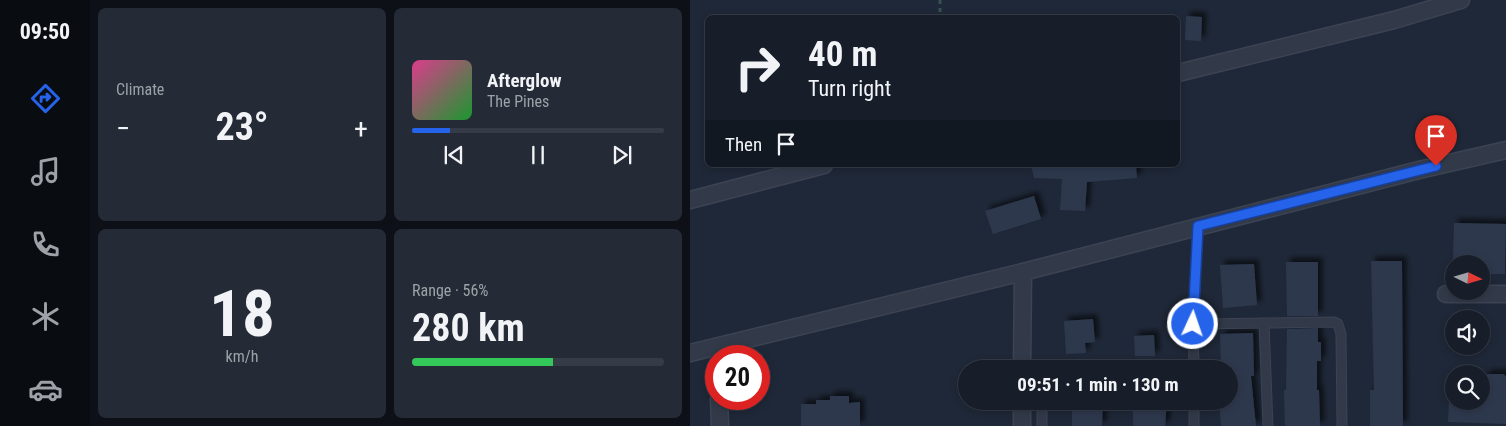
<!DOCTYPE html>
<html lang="en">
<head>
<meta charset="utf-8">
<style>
	:root { --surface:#171e2a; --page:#242b36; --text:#f1f3f6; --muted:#9ea2a8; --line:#363c47; --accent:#2563eb }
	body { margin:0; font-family:"Roboto Condensed",sans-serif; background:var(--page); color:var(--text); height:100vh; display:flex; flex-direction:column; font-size:19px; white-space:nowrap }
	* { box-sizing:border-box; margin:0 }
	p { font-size:16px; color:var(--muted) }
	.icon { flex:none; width:28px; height:28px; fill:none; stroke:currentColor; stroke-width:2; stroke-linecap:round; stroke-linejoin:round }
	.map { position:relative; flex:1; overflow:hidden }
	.drawer { display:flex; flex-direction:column; gap:8px; padding:8px; background:#0d1017; width:600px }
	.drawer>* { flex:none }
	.top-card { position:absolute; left:15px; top:15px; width:475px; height:152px; border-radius:8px; box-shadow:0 2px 8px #0003,0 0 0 1px var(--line); background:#171e2a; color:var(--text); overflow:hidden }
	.needle { width:32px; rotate:95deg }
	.buttons { position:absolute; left:755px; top:255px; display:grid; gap:10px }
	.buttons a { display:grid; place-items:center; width:45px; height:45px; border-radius:50%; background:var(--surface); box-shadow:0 2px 8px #0003,0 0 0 1px var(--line); font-size:25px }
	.speed { position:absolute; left:15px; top:345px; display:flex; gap:10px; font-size:25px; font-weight:700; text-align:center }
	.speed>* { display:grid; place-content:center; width:65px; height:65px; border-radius:50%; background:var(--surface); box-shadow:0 2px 8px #0003,0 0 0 1px var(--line); line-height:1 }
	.speed .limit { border:8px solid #d22; background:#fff; color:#111 }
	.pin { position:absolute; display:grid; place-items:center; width:42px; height:42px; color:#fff; margin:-51px -21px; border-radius:50% 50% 50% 0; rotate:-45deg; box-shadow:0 0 5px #0007 }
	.pin .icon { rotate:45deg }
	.me { position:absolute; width:55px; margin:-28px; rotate:3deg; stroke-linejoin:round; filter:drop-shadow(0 0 4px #0008) }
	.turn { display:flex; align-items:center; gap:18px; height:105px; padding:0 20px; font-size:22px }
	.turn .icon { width:65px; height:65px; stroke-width:2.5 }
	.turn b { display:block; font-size:35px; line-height:42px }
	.then { display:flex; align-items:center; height:48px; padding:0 20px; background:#0003; gap:10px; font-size:19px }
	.big { font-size:38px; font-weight:700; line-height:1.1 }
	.drawer .tile { flex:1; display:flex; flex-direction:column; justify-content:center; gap:8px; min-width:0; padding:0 18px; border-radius:8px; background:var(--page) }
	.drawer .dial { align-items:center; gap:0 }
	.dial b { font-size:65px; line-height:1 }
	.song { display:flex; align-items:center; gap:15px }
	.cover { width:60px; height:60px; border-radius:8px; background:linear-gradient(135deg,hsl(330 70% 55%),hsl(130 70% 35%)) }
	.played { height:5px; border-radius:2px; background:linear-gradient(90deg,var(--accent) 15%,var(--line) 15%) }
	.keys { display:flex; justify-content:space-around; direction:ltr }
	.heat { display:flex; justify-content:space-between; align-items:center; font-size:28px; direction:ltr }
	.charge { height:8px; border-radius:4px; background:linear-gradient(90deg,#34c759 56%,var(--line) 0) }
	.drawer .tiles { flex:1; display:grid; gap:8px; grid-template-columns:repeat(2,1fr) }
	.trip { position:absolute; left:268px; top:360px; width:280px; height:50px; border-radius:25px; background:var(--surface); box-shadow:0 2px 8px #0003,0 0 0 1px var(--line); font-weight:700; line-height:50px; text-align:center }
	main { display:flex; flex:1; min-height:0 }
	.tab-bar { display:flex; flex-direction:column; width:90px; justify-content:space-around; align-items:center; background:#090c11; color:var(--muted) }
	.tab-bar .icon { width:35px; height:35px }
	.tab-bar .active { color:var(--accent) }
	.tab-bar b { font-size:22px; color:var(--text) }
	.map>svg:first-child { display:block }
	.building { fill:#2d394d; filter:url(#shadow) }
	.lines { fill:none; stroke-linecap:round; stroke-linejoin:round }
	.service-casing { stroke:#3c4352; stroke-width:11 }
	.minor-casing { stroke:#3c4352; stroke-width:19 }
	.path { stroke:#394f52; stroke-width:3; stroke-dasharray:4 4; stroke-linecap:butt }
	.service { stroke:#323a49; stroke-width:9 }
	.minor { stroke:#323a49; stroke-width:16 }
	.route-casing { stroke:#184099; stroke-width:12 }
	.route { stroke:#2563eb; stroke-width:9 }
</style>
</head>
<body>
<main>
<nav class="tab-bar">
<b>09:50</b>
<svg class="icon active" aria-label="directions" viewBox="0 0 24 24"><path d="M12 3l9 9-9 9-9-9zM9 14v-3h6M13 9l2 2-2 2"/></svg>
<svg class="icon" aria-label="music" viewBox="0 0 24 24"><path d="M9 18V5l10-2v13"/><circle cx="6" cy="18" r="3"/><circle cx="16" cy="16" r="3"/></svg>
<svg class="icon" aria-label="phone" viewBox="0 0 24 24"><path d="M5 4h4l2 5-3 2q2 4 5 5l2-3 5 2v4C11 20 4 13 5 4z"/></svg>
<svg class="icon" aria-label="climate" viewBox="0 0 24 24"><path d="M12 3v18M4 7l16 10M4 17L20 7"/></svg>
<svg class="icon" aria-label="car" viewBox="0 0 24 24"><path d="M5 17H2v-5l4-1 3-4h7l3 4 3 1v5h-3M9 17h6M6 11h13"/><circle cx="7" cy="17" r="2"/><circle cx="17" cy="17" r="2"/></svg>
</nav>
<section class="drawer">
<div class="tiles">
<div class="tile"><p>Climate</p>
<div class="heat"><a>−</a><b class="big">23°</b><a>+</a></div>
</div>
<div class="tile">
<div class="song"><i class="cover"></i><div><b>Afterglow</b><p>The Pines</p></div></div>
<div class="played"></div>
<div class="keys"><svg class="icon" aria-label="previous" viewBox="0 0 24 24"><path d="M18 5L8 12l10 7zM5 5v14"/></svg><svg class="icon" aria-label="pause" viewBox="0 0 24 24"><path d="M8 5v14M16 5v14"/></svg><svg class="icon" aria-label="next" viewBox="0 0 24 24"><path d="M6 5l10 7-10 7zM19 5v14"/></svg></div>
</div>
<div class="tile dial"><b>18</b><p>km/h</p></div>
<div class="tile"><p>Range · 56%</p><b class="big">280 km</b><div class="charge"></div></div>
</div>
</section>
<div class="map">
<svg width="816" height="426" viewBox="0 0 816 426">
	<defs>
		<filter id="shadow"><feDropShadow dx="4.5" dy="-4.5" stdDeviation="2.5" flood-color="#0009"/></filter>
	</defs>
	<rect width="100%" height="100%" fill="#1f2838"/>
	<g class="building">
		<polygon points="496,16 512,17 511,41 495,40"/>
		<polygon points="341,165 446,165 447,178 397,182 395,211 370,210 372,179 344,178"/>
		<polygon points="344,196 351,219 303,234 295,211"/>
		<polygon points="764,223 816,224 815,274 791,274 791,264 781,264 781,260 763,260"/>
		<polygon points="681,261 712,261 713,426 680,426 680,390 684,390"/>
		<polygon points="596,262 628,262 628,316 597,316"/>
		<polygon points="564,264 567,305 533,308 530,265"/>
		<polygon points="403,319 405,342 395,343 396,353 376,354 374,321"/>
		<polygon points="628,328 628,342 631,342 631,361 627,361 627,390 629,390 630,426 595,426 594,390 596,390 597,329"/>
		<polygon points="563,333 564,376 561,376 566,426 531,426 529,401 539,401 539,369 531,369 530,334"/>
		<polygon points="464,335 465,356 445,356 444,336"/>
		<polygon points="796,374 814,374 816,377 816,424 758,422 759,401 791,401 791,378 796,378"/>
		<polygon points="140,396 159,396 159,403 170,402 170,426 111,426 111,404 126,404 126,400 140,400"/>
		<polygon points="382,401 413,401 412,426 382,426"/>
		<polygon points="443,401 477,402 475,426 443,426"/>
	</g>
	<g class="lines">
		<defs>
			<g id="service">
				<polyline points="574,323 578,426"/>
				<polyline points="503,324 644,322 648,324 651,334 652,426"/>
				<polyline points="504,369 503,324 508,226"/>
				<polyline points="352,401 352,426"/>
				<polyline points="504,401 504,426"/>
			</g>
			<g id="minor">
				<polyline points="488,73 704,20 771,0"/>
				<polyline points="0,200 134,165"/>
				<polyline points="756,294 816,294"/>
				<polyline points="0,353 333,272 729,170 816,150"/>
				<polyline points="332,369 333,272"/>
				<polyline points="29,399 30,426"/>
				<polyline points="332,426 332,401"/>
			</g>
		</defs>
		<use href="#service" class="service-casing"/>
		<use href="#minor" class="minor-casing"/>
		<polyline class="path" points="250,0 250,18"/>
		<use href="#service" class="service"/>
		<use href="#minor" class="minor"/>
	</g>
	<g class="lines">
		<defs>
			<polyline id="route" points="503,324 508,226 746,166"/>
		</defs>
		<use href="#route" class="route-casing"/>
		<use href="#route" class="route"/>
	</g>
</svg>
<div class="buttons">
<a><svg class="needle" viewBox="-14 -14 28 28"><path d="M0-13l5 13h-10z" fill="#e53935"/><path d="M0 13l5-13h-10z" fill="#9ea2a8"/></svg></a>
<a><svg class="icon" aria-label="sound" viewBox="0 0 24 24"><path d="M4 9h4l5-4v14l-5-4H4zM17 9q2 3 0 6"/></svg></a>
<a><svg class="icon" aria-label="search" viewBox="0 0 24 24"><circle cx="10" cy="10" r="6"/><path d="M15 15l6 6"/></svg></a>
</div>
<div class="speed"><div class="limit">20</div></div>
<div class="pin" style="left:746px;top:166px;background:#d93025"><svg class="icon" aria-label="arrive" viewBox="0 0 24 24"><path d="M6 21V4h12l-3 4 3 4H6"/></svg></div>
<svg class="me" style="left:503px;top:324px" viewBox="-20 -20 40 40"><circle r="17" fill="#2563eb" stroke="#fff" stroke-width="3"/><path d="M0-11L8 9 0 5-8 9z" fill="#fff"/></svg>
<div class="trip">09:51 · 1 min · 130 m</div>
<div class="top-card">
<div class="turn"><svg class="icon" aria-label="right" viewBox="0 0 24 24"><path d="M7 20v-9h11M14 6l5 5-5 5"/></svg><div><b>40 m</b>Turn right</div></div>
<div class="then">Then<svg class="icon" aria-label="arrive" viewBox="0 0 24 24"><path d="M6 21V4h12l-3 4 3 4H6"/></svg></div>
</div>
</div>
</main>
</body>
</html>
